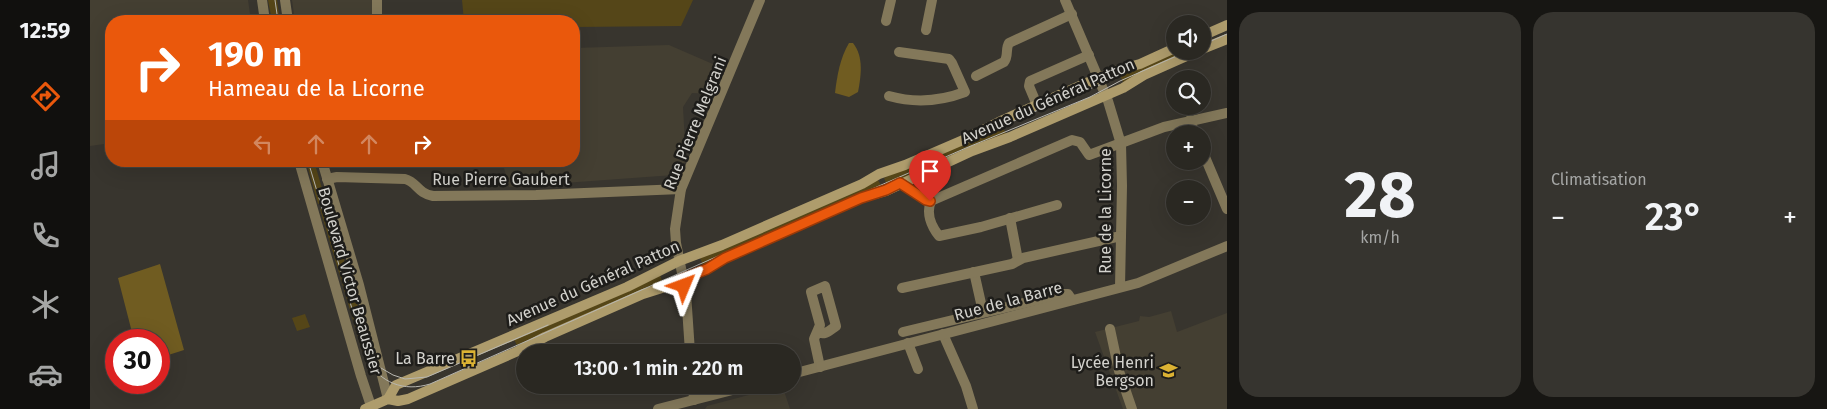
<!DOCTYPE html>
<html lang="fr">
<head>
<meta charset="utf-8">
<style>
	:root { --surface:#2a2822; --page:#36342f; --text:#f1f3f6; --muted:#a5a6a5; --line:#464440; --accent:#ea580c }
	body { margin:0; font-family:"Fira Sans",sans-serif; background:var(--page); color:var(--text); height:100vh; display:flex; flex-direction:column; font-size:19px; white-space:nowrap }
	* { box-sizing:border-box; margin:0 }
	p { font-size:16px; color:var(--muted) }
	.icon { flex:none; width:28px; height:28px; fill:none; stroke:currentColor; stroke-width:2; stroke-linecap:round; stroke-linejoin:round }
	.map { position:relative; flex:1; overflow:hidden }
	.panel { display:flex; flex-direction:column; gap:12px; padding:12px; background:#171613; width:600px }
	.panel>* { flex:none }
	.guide { position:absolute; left:15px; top:15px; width:475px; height:152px; border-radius:20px; box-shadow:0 5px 20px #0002,0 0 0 1px var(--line); background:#ea580c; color:#fff; overflow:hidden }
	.fabs { position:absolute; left:1076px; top:15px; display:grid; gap:10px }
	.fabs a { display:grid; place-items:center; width:45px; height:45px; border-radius:50%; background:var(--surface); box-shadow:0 5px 20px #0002,0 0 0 1px var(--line); font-size:25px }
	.speed { position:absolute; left:15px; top:329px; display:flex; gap:10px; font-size:25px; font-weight:700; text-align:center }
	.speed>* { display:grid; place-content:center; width:65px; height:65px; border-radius:50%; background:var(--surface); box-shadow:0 5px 20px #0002,0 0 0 1px var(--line); line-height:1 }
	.speed .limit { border:8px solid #d22; background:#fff; color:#111 }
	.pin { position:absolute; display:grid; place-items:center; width:42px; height:42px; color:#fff; margin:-51px -21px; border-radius:50% 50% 50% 0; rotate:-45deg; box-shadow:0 0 5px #0007 }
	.pin .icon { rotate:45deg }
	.me { position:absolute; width:55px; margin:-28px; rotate:46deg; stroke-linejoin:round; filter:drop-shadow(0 0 4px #0008) }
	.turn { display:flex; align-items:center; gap:18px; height:105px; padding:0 20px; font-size:22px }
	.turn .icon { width:65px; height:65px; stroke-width:2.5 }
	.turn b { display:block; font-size:35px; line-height:42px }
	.lanes { display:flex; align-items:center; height:48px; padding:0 20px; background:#0003; justify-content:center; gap:25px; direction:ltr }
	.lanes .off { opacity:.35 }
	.big { font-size:38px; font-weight:600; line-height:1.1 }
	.panel .card { flex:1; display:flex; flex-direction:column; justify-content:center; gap:8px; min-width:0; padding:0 18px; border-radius:20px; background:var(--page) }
	.panel .dial { align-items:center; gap:0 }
	.dial b { font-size:65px; line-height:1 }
	.heat { display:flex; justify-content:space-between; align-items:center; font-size:28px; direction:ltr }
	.panel .tiles { flex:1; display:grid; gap:12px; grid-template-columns:repeat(2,1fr) }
	.trip { position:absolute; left:426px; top:344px; width:285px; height:50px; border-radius:25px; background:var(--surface); box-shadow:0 5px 20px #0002,0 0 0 1px var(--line); font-weight:600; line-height:50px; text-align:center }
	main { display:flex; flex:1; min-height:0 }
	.menu { display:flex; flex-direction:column; width:90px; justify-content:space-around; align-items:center; background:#11100e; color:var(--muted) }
	.menu .icon { width:35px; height:35px }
	.menu .active { color:var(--accent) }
	.menu b { font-size:22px; color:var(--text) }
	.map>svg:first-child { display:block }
	.built { fill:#443f32 }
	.green { fill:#554618 }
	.forest { fill:#705c21 }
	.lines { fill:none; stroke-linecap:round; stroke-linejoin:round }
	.street { stroke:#83785a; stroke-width:10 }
	.secondary { stroke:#ae9c6c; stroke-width:10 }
	.tram { stroke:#b8b7b1; stroke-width:1 }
	.route-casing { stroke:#983908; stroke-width:12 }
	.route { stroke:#ea580c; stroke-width:9 }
	.labels { text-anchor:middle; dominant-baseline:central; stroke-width:5; stroke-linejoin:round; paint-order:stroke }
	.street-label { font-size:16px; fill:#d3d2cd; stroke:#1e1d1a }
	.poi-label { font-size:16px; fill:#d3d2cd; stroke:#1e1d1a; text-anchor:end }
</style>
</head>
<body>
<main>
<nav class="menu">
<b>12:59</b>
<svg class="icon active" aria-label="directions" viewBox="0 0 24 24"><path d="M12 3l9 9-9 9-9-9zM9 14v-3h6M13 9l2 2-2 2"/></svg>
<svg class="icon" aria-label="music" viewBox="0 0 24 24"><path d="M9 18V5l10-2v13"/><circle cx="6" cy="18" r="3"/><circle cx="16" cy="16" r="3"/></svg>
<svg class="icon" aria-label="phone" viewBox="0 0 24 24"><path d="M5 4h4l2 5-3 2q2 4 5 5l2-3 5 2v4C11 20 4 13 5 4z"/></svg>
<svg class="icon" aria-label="climate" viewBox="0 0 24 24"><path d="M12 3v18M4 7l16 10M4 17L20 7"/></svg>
<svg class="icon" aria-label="car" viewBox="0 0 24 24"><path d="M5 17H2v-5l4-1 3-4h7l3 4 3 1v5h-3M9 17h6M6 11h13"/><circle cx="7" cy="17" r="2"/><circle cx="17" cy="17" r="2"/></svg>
</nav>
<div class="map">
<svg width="1137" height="409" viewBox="0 0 1137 409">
	<rect width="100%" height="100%" fill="#38352e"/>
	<g class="built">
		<polygon points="0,0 158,0 161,21 21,21 21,143 0,146"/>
		<polygon points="202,0 289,0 290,21 205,21"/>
		<polygon points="579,45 632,68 623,94 602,93 593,107 596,161 584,175 419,187 413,164 393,161 484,161 484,48"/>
		<polygon points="1081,311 1087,332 1137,313 1137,409 1033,409 1005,332 1049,321 1050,316 1059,317"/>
		<polygon points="689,387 693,388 700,409 615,409 617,406"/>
	</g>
	<g class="green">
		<polygon points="178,0 187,0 190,21 182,21"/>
		<polygon points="372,0 603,0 591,26 484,27 484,21 374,21"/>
		<polygon points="1085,51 1103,51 1033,82 1030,75"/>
		<polygon points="911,124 917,135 797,185 794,178"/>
		<polygon points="216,161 224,161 236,202 228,204"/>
		<polygon points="788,180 792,187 613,265 610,258"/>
		<polygon points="238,207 287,369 286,372 283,373 277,363 272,350 230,209"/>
		<polygon points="570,275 573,283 428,348 423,337"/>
		<polygon points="215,314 220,327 207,331 202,318"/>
	</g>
	<g class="forest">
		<path d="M759,43H763C774,57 771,76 768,92L759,97L745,93C747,76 750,58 759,43Z"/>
		<polygon points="70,264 94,350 69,358 69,340 44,340 28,278"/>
	</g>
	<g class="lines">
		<g class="street">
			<polyline points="172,0 175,21"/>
			<polyline points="195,0 198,21"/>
			<polyline points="287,0 287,21"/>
			<polyline points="975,0 1018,101 1031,144 1032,186 1030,287"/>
			<polyline points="796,21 801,0"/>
			<polyline points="836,30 842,0"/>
			<path d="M886,76L914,62C919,56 915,49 919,43L982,14"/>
			<path d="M799,96C824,103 851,101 875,92L862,63L859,59L809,52"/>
			<polyline points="947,105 939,86 940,81 999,55"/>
			<polyline points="1100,120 1105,134"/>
			<polyline points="1112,150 1137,209"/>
			<polyline points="209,161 271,376 281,406"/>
			<polyline points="232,161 269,285 298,399"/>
			<path d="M237,179L247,177L315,179C327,182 327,193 343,196L446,195L591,189"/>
			<polyline points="810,183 836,200 841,201 982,140 990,142 999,155 1074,127 1137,113"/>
			<path d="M841,201C836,213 841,226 849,236L891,227L967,205"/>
			<polyline points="920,218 928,260"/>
			<polyline points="884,272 893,312"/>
			<polyline points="812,288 922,264 933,258 1031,236"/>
			<polyline points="1020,329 1029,371 1042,409"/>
			<path d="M728,332C735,336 740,330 746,326L735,286L721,292L730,325L724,339L730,367"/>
			<polyline points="813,332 972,294 978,294 982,300"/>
			<polyline points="853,334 876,386 883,409"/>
			<polyline points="818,343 828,369"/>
			<polyline points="600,352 596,293 586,243 585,229 591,189 670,0"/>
			<polyline points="702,374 1048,283 1137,246"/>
			<polyline points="603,385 604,400"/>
			<polyline points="568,409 662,385"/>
		</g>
		<g class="secondary">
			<polyline points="1112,36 1137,25"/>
			<polyline points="1112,49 1137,39"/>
			<polyline points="298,399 306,385 537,287 589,261 632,245 772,184 789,174 815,165 873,140 913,120 994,84 1031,69 1050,64 1085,48"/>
			<polyline points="275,409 298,399 308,401 318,399 428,351 455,337 553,294 572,288 617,269 635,258 771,198 796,191 882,151 920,137 1033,88 1054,75 1108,51"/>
		</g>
		<g class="tram">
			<polyline points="185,0 188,21"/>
			<polyline points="1112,45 1137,34"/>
			<polyline points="886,138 955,107 1019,81"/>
			<path d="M218,161L277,359C290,383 314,392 340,384L610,264L876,148L1000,97L1030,81L1098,51"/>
			<polyline points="291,368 303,375 315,379 337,377 458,325"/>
		</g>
	</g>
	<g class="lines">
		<defs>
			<polyline id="route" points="594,286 593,279 617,269 635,258 771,198 796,190 810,183 836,200 840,201"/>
		</defs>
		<use href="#route" class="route-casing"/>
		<use href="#route" class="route"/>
	</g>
	<defs>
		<symbol id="bus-bare" viewBox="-9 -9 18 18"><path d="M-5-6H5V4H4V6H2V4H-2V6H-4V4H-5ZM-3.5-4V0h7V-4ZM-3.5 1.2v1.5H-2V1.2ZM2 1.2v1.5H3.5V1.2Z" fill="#dbb233" stroke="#1e1d1a" stroke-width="2.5" paint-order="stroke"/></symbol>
		<symbol id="school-bare" viewBox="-9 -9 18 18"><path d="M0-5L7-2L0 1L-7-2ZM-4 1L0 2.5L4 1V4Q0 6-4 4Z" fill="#dbb233" stroke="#1e1d1a" stroke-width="2.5" paint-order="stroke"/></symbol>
	</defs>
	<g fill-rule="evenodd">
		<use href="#bus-bare" x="366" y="346" width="25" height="25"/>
		<use href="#school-bare" x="1066" y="358" width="25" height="25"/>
	</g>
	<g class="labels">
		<g class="street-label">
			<text transform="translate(958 101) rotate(-24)">Avenue du Général Patton</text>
			<text transform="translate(605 123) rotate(-68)">Rue Pierre Melgrani</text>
			<text x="411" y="179">Rue Pierre Gaubert</text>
			<text transform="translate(1015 211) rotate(-90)">Rue de la Licorne</text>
			<text transform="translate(260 281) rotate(74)">Boulevard Victor Beaussier</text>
			<text transform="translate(503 283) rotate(-24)">Avenue du Général Patton</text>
			<text transform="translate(918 301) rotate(-15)">Rue de la Barre</text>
		</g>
		<g class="poi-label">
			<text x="365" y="358">La Barre</text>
			<text x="1064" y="362">Lycée Henri<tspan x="1064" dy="18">Bergson</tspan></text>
		</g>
	</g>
</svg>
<div class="fabs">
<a><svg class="icon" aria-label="sound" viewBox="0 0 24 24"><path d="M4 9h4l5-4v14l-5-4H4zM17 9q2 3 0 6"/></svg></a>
<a><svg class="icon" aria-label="search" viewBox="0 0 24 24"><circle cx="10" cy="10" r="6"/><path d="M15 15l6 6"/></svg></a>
<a>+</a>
<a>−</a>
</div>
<div class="speed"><div class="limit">30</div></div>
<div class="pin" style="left:840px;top:201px;background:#d93025"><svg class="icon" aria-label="arrive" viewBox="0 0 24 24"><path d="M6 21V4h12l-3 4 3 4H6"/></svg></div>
<svg class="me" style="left:594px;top:286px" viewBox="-20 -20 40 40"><path d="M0-17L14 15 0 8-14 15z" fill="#ea580c" stroke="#fff" stroke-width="4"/></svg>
<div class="trip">13:00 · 1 min · 220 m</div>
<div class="guide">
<div class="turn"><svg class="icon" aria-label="right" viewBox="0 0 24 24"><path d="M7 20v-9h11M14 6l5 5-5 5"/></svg><div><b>190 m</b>Hameau de la Licorne</div></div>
<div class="lanes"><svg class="icon off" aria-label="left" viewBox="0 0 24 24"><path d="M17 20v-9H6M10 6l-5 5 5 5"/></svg><svg class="icon off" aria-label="ahead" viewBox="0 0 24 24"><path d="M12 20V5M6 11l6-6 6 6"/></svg><svg class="icon off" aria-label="ahead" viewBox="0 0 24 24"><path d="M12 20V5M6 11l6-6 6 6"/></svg><svg class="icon" aria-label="right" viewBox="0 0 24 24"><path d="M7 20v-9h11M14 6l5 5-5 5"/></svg></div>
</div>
</div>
<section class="panel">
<div class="tiles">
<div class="card dial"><b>28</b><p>km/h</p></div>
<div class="card"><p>Climatisation</p>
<div class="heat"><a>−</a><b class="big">23°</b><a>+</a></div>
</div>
</div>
</section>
</main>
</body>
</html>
